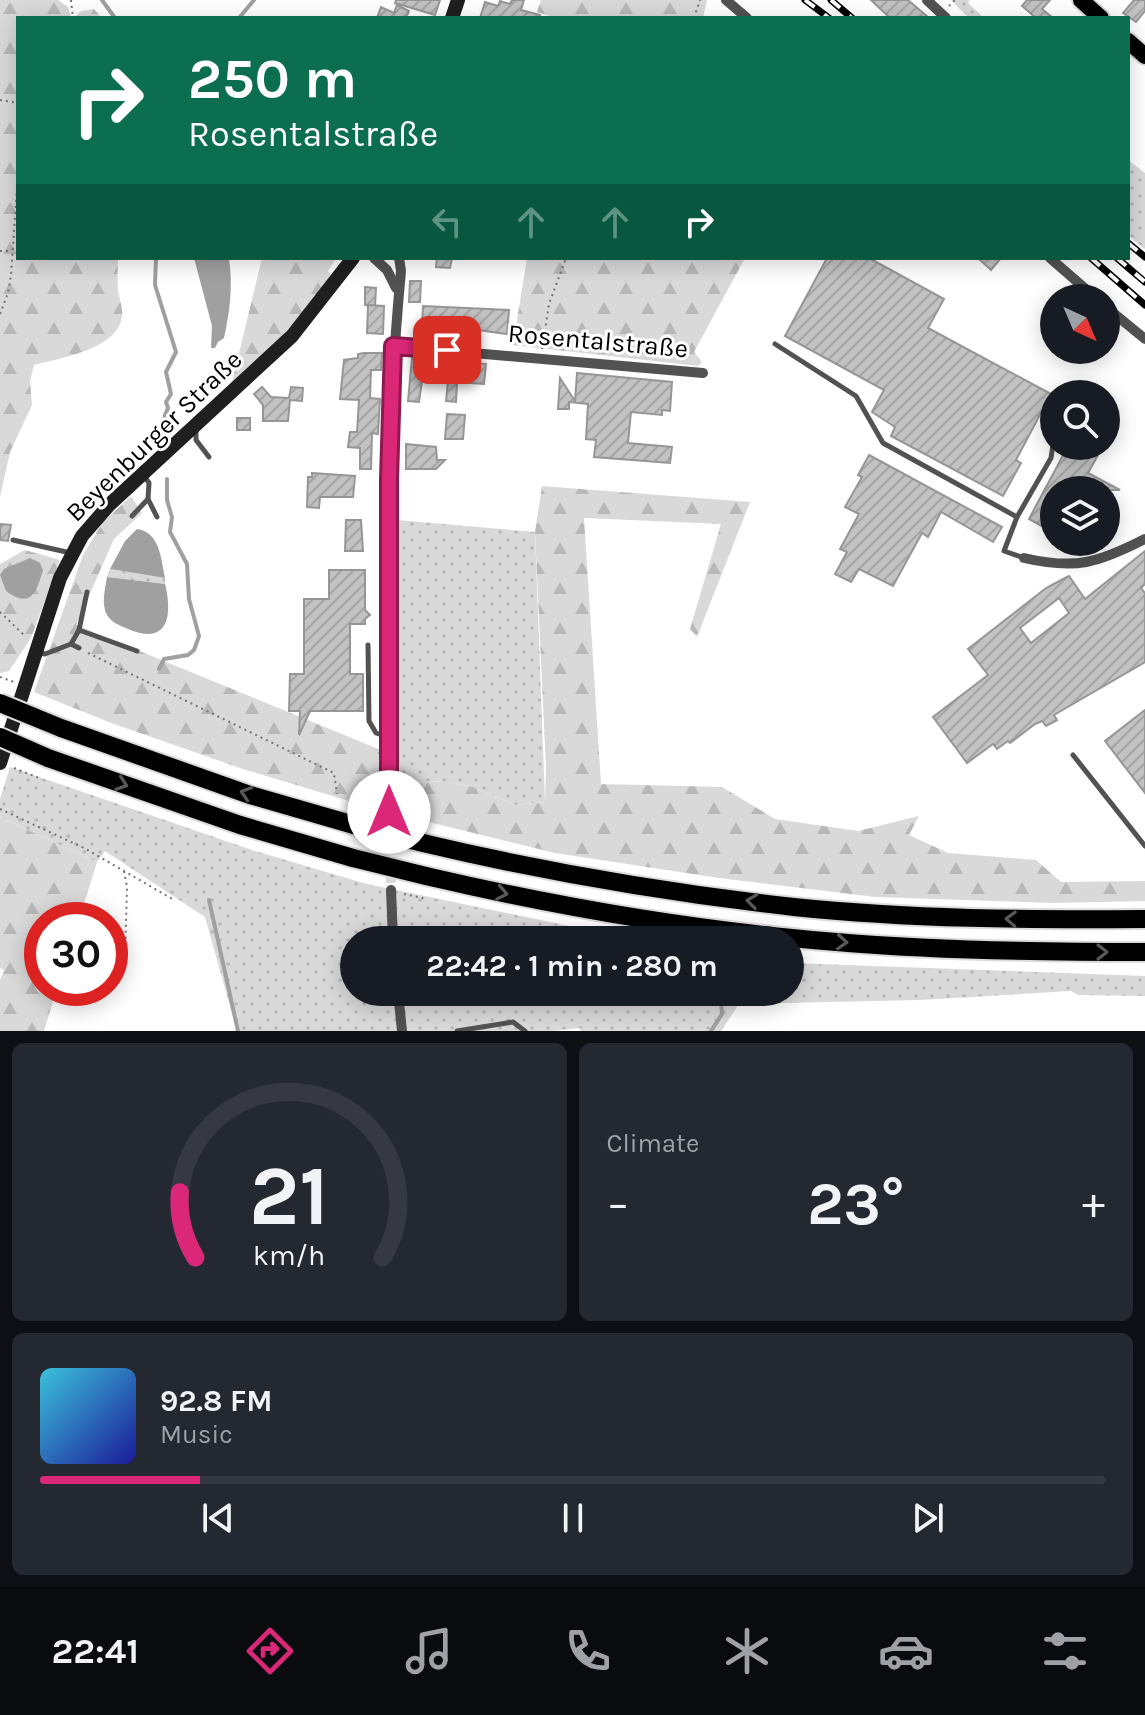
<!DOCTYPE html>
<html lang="en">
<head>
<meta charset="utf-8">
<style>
	:root { --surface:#171b24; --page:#242831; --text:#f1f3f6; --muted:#9ea1a6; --line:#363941; --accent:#db2777 }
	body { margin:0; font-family:Karla,sans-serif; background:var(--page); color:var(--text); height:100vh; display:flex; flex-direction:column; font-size:30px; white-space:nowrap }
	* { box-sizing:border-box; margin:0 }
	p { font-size:26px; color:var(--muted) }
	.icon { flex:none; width:44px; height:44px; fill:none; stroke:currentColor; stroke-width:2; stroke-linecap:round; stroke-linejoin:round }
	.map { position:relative; height:1031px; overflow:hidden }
	.side { display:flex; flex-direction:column; gap:12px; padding:12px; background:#0d0f14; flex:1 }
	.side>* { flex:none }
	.guide { position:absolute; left:16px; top:16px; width:1114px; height:244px; border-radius:0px; box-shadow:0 4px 20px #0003; background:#0b6e4f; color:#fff; overflow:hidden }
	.needle { width:52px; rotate:136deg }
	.buttons { position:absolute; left:1040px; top:284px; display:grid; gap:16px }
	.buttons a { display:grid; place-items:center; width:80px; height:80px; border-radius:50%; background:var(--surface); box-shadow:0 4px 20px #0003; font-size:40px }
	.speed { position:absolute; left:24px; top:902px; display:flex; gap:16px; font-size:40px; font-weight:700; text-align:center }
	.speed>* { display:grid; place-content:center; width:104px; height:104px; border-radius:50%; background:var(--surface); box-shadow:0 4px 20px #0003; line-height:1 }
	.speed .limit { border:12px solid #d22; background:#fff; color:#111 }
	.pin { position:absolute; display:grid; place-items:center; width:68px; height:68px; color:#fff; margin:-34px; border-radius:16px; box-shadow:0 4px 12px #0006 }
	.me { position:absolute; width:88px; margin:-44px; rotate:0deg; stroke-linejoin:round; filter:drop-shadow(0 0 6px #0008) }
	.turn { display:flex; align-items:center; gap:28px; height:168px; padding:0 40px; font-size:36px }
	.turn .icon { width:104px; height:104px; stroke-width:2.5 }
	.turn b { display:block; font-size:56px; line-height:68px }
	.lanes { display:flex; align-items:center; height:76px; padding:0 40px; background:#0003; justify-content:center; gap:40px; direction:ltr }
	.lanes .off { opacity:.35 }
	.big { font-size:60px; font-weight:700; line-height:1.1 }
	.side .widget { flex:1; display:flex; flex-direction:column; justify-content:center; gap:12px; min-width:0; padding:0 28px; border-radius:12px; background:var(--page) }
	.side .dial { align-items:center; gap:0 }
	.dial svg { height:208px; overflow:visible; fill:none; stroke:var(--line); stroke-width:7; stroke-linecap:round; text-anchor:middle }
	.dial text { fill:var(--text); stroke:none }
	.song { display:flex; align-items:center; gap:24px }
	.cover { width:96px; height:96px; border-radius:12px; background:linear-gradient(135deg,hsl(190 70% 55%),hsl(240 70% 35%)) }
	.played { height:8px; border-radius:4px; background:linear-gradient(90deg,var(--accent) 15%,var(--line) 15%) }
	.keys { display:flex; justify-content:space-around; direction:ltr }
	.heat { display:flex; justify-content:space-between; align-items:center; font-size:44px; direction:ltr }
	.side .tiles { flex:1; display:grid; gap:12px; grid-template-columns:1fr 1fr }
	.widget:last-child { grid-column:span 2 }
	.trip { position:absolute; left:340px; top:926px; width:464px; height:80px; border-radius:40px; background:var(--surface); box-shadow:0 4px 20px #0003; font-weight:700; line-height:80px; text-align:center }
	.dock { display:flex; height:128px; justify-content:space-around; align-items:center; background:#090b0e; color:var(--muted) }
	.dock .icon { width:56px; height:56px }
	.dock .active { color:var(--accent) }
	.dock b { font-size:36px; color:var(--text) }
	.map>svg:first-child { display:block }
	.grass { fill:url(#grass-dots) }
	.forest { fill:url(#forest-firs) }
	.water { fill:#a0a0a0 }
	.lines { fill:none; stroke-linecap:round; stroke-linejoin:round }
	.stream { stroke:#a0a0a0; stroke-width:4 }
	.building { fill:url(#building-hatch); stroke:#969696; stroke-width:2; fill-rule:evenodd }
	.street-tunnel { stroke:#d9d9d9; stroke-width:10; stroke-dasharray:10 5; stroke-linecap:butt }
	.primary-casing { stroke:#dbdbdb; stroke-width:20 }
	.highway-casing { stroke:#dbdbdb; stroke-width:22 }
	.path { stroke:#747474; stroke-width:2; stroke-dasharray:2 4; stroke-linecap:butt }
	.lane { stroke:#525252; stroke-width:5 }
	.street { stroke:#525252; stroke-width:10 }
	.secondary { stroke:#1f1f1f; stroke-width:14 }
	.primary { stroke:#000; stroke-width:16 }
	.highway { stroke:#000; stroke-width:18 }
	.rail-casing { stroke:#000; stroke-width:7 }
	.rail { stroke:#fff; stroke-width:4; stroke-dasharray:12; stroke-linecap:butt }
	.highway-bridge-casing { stroke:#dbdbdb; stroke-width:22; stroke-linecap:butt }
	.highway-bridge { stroke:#000; stroke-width:18 }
	.oneway { stroke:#595959 }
	.route-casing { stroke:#8e194d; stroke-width:20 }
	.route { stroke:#db2777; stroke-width:14 }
	.labels { text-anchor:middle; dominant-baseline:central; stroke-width:6; stroke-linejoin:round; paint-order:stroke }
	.street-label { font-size:26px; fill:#000; stroke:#fff }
</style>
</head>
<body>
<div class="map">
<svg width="1145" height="1031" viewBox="0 0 1145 1031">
	<defs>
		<pattern id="grass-dots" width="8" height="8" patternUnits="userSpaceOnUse" patternTransform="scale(2)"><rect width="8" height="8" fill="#d9d9d9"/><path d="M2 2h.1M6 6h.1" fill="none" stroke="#b8b8b8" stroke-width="1.8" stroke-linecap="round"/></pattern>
		<pattern id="forest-firs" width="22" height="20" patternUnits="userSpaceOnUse" patternTransform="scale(2)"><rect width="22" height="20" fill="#d9d9d9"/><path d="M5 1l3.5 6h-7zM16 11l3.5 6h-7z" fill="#b8b8b8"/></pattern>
		<pattern id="building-hatch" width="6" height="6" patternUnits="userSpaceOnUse" patternTransform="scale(2)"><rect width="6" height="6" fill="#c2c2c2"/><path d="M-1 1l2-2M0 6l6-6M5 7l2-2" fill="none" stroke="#a5a5a5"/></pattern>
	</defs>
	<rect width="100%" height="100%" fill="#fff"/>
	<g class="grass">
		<polygon points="951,0 970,0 968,3 984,18 969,18"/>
		<polygon points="1128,160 1145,173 1145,249 1128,235"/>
		<polygon points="397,520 535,532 545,802 515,805 473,787 449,782 424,781 395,792 393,753"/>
		<polygon points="110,569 165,578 165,584 107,577"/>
		<polygon points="10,767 255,851 367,884 636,940 354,940 354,992 790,992 790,963 1145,976 1145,996 1078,995 1071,991 920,1000 739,1004 721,1031 581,1031 580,1028 552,1031 237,1031 205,917 105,851 97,862 0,817 0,799"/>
	</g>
	<g class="forest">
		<path d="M0,0H58L68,7L71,17H75L81,11L94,9L102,18H18V258H118C118,269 117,279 118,290C119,298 123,307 122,315C120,349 60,358 34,365L30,381L32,405L10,452L0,497Z"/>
		<polygon points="541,0 707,0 703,18 557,18 537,12"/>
		<path d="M262,258H336L328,271L331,274C302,317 269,352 231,386Z"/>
		<polygon points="527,258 745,258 694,352 702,362 698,366 513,345"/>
		<polygon points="542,486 750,502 697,637 690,629 721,524 584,518 601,784 722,787 775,819 858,831 919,816 909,835 948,853 1036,860 1061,882 1145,881 1145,901 1054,903 875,897 719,878 555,853 372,808 243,769 114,724 34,692 83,555 103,522 131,496 142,513 114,539 76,625 381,750 393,753 395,791 424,781 449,782 473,787 515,805 545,802 546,768 535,532"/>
		<polygon points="25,550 60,560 31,638 9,671 0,673 0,564"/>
		<polygon points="0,817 97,862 79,920 42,920 42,988 57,988 44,1031 0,1031 0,980 4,970 0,968"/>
	</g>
	<g class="water">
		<path d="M194,258H229C233,286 230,311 224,338L218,342L215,348H211L212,326Z"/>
		<path d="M137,529C160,532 161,559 165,578L110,569L125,541Z"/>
		<path d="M30,558L40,563L43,570C36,593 31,609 6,591L0,575L4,569Z"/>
		<path d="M107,577L165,584C173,616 168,646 128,629C121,626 112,623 107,615C101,604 105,589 107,577Z"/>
	</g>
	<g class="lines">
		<g class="stream">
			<polyline points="102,0 115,18"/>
			<polyline points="239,18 254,0"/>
			<polyline points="156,258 155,285 176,352 166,372 171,394 166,402 168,408 165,415 163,441"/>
			<polyline points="159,669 164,659 188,655 194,650 199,636 189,599 187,564 170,532 172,517 167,500 167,479"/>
			<polyline points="209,900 238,1031"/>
			<polyline points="711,1031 722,1014 720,992"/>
		</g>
	</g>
	<g class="building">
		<polygon points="396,0 440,0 435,15 395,3"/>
		<polygon points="512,0 524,0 521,10 540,15 539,18 480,18 485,2 498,6 500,1 510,4"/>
		<polygon points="871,0 908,0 929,18 890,18"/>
		<polygon points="1027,0 1050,0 1042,9 1053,18 1036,18 1022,6"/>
		<polygon points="1134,0 1145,0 1145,11 1136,22 1123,13"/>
		<polygon points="397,5 409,11 406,18 377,18 381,7 394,13"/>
		<polygon points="437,258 452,258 450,268 436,267"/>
		<polygon points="827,258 869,258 944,299 928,328 1051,394 1016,460 1021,463 1003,496 891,436 895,427 872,412 884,390 785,336"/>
		<polygon points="978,258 1001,258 991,270"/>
		<polygon points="410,281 421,281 420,302 409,302"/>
		<polygon points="365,287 376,288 375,306 365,305"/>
		<polygon points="368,305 384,306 383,334 367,333"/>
		<polygon points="423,306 509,310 507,334 441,325 441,328 422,326"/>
		<polygon points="364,353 382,353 381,370 371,370 370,398 380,399 378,434 372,433 371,469 360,469 360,448 348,447 350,432 357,432 359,400 340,399 344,360 358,358 358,354"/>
		<polygon points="412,358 450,362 450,359 459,360 459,362 486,364 484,384 457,382 456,402 446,401 448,381 444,381 444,376 423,374 419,402 408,401"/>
		<polygon points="577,373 672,382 670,411 662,410 662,415 631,412 628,443 672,447 670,463 594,457 596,440 586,439 588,404 569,402 569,409 558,409 560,378 575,401"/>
		<polygon points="262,387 271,397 289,398 291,387 303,388 302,401 290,400 288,421 263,421 263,405 254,394"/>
		<polygon points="447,414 465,415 463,439 445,439"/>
		<rect x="237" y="418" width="13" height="12"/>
		<polygon points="406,444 436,447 437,460 445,460 436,469 406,469"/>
		<polygon points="1068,446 1103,446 1088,473 1120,490 1054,490 1054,524 1051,531 1029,519"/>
		<polygon points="869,455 1002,527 993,542 941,512 928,537 922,533 893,586 859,569 851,582 835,574 847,552 840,549 859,514 845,507 862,477 858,475"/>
		<polygon points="312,473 355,476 353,497 320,497 319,508 307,507 308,477 312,477"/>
		<polygon points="346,520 361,520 363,551 345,551"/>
		<polygon points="0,524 11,525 8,541 0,540"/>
		<path d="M1145,551V584L1141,588L1145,593V662L1054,715L1057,720L1046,726L1042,721L1035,724L1010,743L1008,741L997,749L993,744L967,763L933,717L988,675L968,649L1046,588L1065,578L1069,576L1085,599ZM1059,598L1069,613L1031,643L1020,628Z"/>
		<polygon points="329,570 365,570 365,610 370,615 365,619 365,624 350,624 350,674 363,674 363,711 310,711 299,735 300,711 289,711 290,674 304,674 304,599 329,599"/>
		<polygon points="1145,710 1145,793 1105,741"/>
	</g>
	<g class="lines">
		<polyline class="street-tunnel" points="389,813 391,890"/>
		<defs>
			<g id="primary">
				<polyline points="1081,0 1101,18"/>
				<polyline points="1128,41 1145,56"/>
			</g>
			<g id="highway">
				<polyline points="61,728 250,795 354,825"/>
				<polyline points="48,758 240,825 353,858"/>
				<path d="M423,843C545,872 669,893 794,907C910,919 1028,920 1145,919"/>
				<path d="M426,876C546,904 669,926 792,938C909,950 1027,952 1145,952"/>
			</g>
		</defs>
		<use href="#primary" class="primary-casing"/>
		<use href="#highway" class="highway-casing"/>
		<g class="path">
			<polyline points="71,0 73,18"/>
			<polyline points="949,6 955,0"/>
			<polyline points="694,18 700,0"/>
			<polyline points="0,100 18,103"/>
			<polyline points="0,251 10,251"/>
			<polyline points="0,314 8,293 11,275 18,173"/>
			<polyline points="542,349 549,304 566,258"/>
			<polyline points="0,612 25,636"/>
			<polyline points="88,653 334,773 337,794"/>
			<polyline points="0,677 14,682"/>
			<polyline points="14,768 39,778"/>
			<polyline points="355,804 376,809"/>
			<polyline points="0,809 84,848 174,900"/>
			<polyline points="124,871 127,887 125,957"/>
			<polyline points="404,894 427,899"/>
		</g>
		<g class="lane">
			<polyline points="775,344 856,396 883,443 1017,517"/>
			<polyline points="1047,425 1054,437"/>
			<polyline points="196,427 196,440 209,457"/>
			<polyline points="148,499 157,517"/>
			<polyline points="132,516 148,499 149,483 145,477"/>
			<polyline points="13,540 71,553"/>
			<polyline points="1024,558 1004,551 1017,517 1051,458 1054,438"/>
			<polyline points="79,630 87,592"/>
			<polyline points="71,644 79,648"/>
			<polyline points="368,645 369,721 376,733 388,737"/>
			<polyline points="36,652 45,654 71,644 79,630 137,651"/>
			<polyline points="1073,755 1145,846"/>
			<polyline points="457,1031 513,1022 525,1031"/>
		</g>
		<g class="street">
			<polyline points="726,0 747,18"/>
			<polyline points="927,0 946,18"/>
			<polyline points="374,258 387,270 396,288"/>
			<polyline points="1050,258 1096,298"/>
			<polyline points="1106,307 1145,339"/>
			<polyline points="393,346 703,373"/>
			<path d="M1024,558C1076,570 1098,563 1145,539"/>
			<path d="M389,813C385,633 384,451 401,271L399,258"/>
			<polyline points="391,890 393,940"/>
			<polyline points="398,992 402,1031"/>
		</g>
		<g class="secondary">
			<polyline points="452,18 458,0"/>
			<polyline points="0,763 60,578 82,536 110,504 292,336 353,258"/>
		</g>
		<use href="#primary" class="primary"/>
		<use href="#highway" class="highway"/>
		<defs>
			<g id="rail">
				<polyline points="805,0 829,18"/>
				<polyline points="831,0 852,18"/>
				<polyline points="1128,243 1145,257"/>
				<polyline points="1091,258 1145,305"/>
				<polyline points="1117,258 1145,282"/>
			</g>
		</defs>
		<use href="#rail" class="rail-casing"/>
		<use href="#rail" class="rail"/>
		<defs>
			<g id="highway-bridge">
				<polyline points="0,703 61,728"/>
				<polyline points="0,737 48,758"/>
				<polyline points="354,825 423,843"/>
				<polyline points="353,858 426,876"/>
			</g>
		</defs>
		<use href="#highway-bridge" class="highway-bridge-casing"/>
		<use href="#highway-bridge" class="highway-bridge"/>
	</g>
	<defs><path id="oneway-chevron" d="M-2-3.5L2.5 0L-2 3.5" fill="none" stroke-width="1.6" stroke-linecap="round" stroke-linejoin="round" transform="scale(2)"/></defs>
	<g class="oneway">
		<use href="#oneway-chevron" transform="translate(122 784) rotate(19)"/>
		<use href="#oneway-chevron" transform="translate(246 793) rotate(-162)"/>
		<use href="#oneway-chevron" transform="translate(502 893) rotate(11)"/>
		<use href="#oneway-chevron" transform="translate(752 901) rotate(-173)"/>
		<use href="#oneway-chevron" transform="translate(1011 919) rotate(-178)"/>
		<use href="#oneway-chevron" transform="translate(842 942) rotate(4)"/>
		<use href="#oneway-chevron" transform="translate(1102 952)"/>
	</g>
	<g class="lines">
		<defs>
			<polyline id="route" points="389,812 389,479 393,346 447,350"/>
		</defs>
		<use href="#route" class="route-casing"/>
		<use href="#route" class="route"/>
	</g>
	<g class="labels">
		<g class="street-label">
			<text transform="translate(598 341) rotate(5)">Rosentalstraße</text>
			<text transform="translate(154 436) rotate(-44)">Beyenburger Straße</text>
		</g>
	</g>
</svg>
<div class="buttons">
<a><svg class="needle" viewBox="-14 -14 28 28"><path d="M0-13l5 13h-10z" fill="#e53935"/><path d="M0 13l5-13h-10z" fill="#9ea1a6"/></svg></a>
<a><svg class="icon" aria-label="search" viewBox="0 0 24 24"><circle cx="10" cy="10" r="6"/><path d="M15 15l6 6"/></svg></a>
<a><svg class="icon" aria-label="layers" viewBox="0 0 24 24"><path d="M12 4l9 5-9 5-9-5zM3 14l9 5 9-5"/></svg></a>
</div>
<div class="speed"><div class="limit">30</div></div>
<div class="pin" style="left:447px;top:350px;background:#d93025"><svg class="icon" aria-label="arrive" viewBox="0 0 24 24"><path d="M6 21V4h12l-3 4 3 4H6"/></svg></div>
<svg class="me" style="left:389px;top:812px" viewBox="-20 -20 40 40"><circle r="19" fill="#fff"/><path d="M0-13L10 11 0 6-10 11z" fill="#db2777"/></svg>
<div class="trip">22:42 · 1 min · 280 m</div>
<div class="guide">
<div class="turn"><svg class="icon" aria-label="right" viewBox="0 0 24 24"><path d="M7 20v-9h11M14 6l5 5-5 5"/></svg><div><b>250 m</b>Rosentalstraße</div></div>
<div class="lanes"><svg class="icon off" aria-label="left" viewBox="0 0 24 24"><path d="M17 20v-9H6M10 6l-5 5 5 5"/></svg><svg class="icon off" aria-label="ahead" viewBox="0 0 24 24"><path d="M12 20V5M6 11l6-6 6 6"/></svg><svg class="icon off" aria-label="ahead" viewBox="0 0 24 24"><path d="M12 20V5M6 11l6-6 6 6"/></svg><svg class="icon" aria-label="right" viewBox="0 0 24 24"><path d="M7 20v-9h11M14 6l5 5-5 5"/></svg></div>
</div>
</div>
<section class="side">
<div class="tiles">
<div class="widget dial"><svg viewBox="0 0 100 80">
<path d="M14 69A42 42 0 1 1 86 69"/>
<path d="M14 69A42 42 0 0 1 8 44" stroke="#db2777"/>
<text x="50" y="56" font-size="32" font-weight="700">21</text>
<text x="50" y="72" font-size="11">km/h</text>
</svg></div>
<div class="widget"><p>Climate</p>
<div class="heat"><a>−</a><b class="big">23°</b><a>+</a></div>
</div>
<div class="widget">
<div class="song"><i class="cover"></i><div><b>92.8 FM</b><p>Music</p></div></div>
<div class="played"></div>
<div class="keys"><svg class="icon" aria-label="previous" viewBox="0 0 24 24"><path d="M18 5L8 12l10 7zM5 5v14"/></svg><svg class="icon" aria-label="pause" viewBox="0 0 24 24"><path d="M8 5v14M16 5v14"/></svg><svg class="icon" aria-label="next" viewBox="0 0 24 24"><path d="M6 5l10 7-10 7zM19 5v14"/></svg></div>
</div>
</div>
</section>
<nav class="dock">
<b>22:41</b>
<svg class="icon active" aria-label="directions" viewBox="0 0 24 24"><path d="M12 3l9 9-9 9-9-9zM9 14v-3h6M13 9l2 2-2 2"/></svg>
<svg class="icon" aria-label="music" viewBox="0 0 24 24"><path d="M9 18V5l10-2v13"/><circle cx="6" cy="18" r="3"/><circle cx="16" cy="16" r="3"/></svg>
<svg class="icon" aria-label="phone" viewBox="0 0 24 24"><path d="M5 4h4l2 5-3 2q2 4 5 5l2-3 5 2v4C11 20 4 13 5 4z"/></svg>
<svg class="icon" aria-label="climate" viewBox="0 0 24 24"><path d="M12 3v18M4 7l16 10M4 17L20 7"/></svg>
<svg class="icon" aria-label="car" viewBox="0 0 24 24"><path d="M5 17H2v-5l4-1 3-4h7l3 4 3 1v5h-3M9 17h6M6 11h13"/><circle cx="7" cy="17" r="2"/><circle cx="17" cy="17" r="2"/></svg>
<svg class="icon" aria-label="filters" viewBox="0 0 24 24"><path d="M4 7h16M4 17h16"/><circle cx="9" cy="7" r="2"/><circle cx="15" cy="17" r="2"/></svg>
</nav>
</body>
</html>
